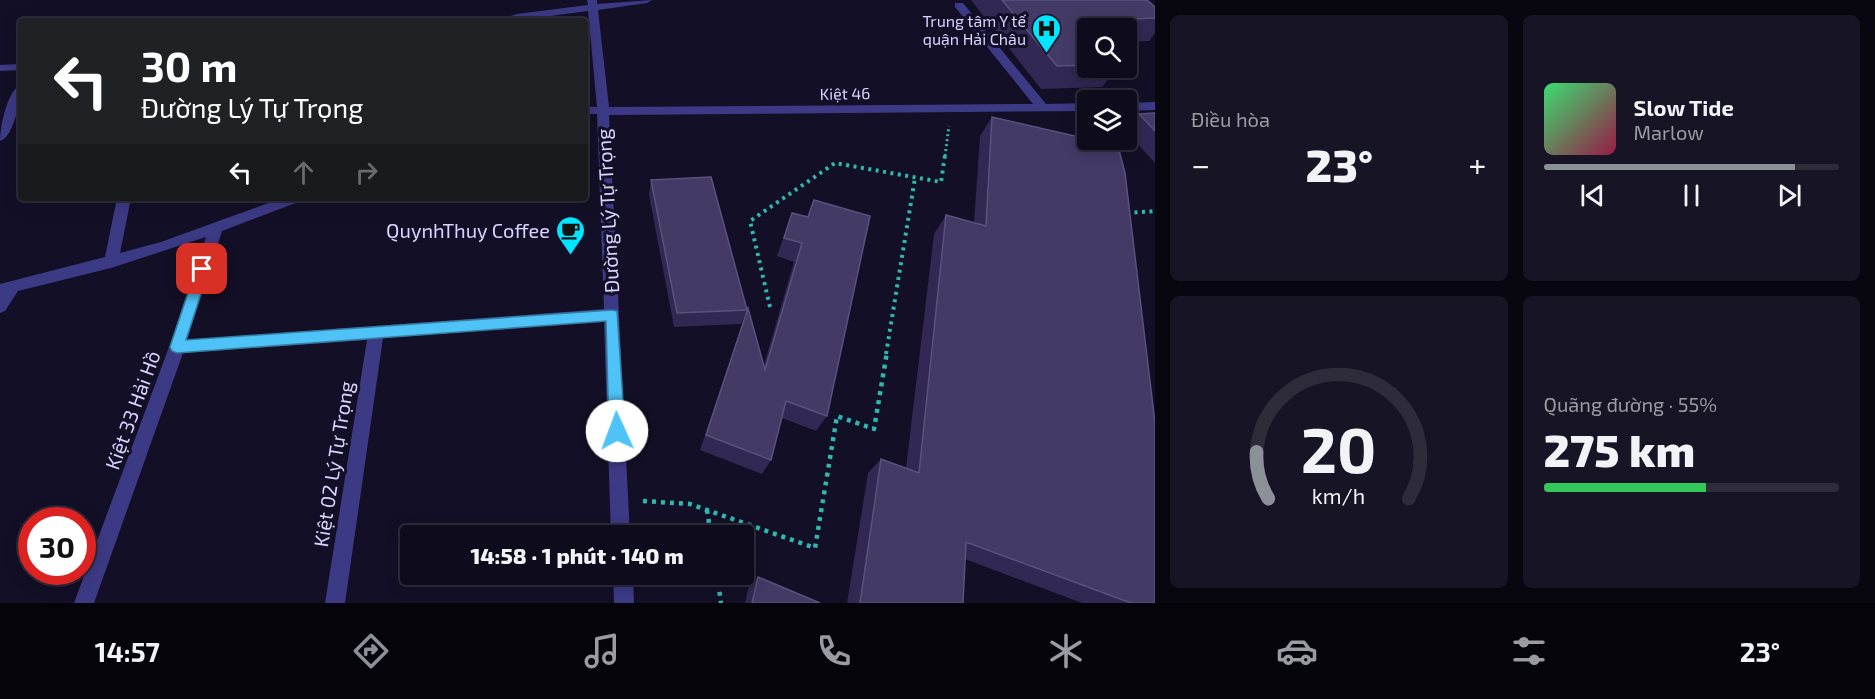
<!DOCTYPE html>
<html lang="vi">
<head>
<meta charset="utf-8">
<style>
	:root { --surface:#0e0b1c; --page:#171425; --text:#f1f3f6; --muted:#9b9ba3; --line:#2e2b3b; --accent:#8c9099 }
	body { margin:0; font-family:"Exo 2",sans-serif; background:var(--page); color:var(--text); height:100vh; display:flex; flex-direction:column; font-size:22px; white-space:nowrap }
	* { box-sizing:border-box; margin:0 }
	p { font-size:20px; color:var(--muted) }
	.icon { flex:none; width:33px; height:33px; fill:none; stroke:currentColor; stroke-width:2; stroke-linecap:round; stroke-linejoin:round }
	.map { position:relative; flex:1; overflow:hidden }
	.panel { display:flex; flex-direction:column; gap:15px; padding:15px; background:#08060f; width:720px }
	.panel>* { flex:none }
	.top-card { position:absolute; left:18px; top:18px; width:570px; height:183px; border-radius:6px; box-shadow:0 3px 15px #0003,0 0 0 2px var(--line); background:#202124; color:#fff; overflow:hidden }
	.controls { position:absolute; left:1077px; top:18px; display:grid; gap:12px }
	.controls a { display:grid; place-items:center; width:60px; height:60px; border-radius:6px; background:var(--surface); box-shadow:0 3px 15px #0003,0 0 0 2px var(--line); font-size:30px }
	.speed { position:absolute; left:18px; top:507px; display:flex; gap:12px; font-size:30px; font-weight:700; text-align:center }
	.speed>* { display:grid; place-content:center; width:78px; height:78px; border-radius:50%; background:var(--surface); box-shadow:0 3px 15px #0003,0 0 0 2px var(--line); line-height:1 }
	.speed .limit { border:9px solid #d22; background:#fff; color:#111 }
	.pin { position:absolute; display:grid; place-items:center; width:51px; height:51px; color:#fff; margin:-26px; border-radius:12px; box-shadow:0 3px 9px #0006 }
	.me { position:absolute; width:66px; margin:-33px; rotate:358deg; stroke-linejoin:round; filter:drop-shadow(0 0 4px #0008) }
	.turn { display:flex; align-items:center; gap:21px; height:126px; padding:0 24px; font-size:27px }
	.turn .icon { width:78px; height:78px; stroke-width:2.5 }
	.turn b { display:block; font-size:42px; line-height:51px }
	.lanes { display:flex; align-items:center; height:57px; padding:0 24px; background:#0003; justify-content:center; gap:30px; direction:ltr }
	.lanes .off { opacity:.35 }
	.big { font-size:45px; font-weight:800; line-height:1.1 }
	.panel .widget { flex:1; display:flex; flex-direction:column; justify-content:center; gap:9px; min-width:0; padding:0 21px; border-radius:9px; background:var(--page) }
	.panel .dial { align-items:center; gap:0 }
	.dial svg { height:156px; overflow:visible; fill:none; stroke:var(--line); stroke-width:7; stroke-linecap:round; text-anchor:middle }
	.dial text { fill:var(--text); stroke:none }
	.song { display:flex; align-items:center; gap:18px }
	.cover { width:72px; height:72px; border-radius:9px; background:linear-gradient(135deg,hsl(140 70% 55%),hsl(340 70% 35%)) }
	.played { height:6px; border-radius:3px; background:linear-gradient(90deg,var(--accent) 85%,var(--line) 85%) }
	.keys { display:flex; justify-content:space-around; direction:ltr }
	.heat { display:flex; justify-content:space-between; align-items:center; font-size:33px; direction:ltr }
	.charge { height:9px; border-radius:4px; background:linear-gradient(90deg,#34c759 55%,var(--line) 0) }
	.panel .tiles { flex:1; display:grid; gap:15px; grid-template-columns:repeat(2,1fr) }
	.trip { position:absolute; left:400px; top:525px; width:354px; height:60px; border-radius:6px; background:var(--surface); box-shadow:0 3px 15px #0003,0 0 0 2px var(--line); font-weight:800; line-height:60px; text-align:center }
	.menu { display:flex; height:96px; justify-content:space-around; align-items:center; background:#06040b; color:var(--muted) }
	.menu .icon { width:42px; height:42px }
	.menu .selected { color:var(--accent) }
	.menu b { font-size:27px; color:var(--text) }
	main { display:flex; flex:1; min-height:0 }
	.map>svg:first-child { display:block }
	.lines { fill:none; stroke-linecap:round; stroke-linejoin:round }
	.path-far2 { stroke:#2fb8b0; stroke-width:3; stroke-dasharray:2 3; stroke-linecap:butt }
	.path-far1 { stroke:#2fb8b0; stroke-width:4; stroke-dasharray:3 4.5; stroke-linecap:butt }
	.path { stroke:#2fb8b0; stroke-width:4.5; stroke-dasharray:4 5; stroke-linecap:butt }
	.minor { fill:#3d3a85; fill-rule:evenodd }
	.wall { fill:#312854 }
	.building { fill:#433a66; stroke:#5a527e; stroke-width:1.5 }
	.route { fill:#4fc3f7; stroke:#337fa1; stroke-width:1.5 }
	.labels { text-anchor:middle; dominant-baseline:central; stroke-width:6; stroke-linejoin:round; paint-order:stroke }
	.far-poi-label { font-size:16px; fill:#d9d4ff; stroke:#130f26; text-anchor:end }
	.far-street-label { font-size:16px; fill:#d9d4ff; stroke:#130f26 }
	.street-label { font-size:20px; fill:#d9d4ff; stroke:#130f26 }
	.poi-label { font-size:20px; fill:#d9d4ff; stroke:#130f26; text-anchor:end }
</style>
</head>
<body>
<main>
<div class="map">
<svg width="1155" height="603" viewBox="0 0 1155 603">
	<rect width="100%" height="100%" fill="#130f26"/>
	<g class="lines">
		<polyline class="path-far2" points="945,156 949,126"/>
		<g class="path-far1">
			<polyline points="1127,213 1155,211"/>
			<polyline points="770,307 750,221 835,163 941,182 945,155"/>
			<polyline points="886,354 915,178"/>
		</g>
		<g class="path">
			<polyline points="643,501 690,504 815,548 837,416 874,429 887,352"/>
			<polyline points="707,510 711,536"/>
			<polyline points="717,574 721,603"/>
		</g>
		<g class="minor">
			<polygon points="587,0 597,0 597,4 652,0 647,3 598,10 609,107 1033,104 955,7 955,3 963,3 1046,104 1088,103 1088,111 609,115 630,536 611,536 604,322 383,338 345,603 325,603 367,340 183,353 94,603 74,603 169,347 206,237 111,268 18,291 5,311 0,313 0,284 105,257 117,198 131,198 120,253 161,242 282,198 303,198 301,201 222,231 187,340 604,309 597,114 585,114 585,106 597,107 588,11 513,21 493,21 517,14 588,5"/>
			<polygon points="21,64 21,70 0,71 0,65"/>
			<path d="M21,85C21,98 14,137 0,141C0,127 7,90 21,85Z"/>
			<polygon points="1155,102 1155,110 1126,111 1126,103"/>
			<polygon points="1155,113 1155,121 1126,122 1126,114"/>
			<polygon points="613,574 633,574 634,603 614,603"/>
		</g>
	</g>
	<g class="wall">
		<polygon points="971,0 1147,0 1155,7 1155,33 1149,41 1126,42 1126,28 1088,28 1088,68 1117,68 1102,87 1041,89"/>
		<polygon points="1155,113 1155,163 1126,131 1126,128 1139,114"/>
		<polygon points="992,117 1155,603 1082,603 965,559 963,603 847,603 868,473 881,459 906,468 934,234 946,215 974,223 980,136"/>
		<polygon points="651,180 747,310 741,324 674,327 649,195"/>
		<polygon points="814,200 827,416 816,431 782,418 771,460 762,474 700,450 748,308 764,365 794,262 777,256 792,213 807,217"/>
		<polygon points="758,577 820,603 745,603 749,586"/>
	</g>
	<g class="building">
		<polygon points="1002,0 1147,0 1155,7 1155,18 1079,21 1088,29 1088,65 1057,66"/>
		<polygon points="1155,113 1155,131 1139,114"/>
		<polygon points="992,117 1118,146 1125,173 1155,423 1155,603 1131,603 966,542 963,603 860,603 881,459 919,473 946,215 986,226"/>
		<polygon points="711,177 747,310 677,313 651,180"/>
		<polygon points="814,200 870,216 827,416 786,401 771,460 706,435 748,308 765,370 802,243 784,238 792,213 808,217"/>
		<polygon points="758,577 820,603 752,603"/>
	</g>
	<polygon class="route" points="202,264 209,269 186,340 612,310 617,311 625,431 623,436 617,438 612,436 609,431 606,321 177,353 172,351 170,347 196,269"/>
	<defs>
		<symbol id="hospital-pin" viewBox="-11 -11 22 30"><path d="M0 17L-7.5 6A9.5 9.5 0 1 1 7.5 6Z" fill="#00e5ff" stroke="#130f26"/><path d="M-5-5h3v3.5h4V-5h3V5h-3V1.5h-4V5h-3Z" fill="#111"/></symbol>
		<symbol id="cafe-pin" viewBox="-11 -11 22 30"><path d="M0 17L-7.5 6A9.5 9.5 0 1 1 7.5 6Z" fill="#00e5ff" stroke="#130f26"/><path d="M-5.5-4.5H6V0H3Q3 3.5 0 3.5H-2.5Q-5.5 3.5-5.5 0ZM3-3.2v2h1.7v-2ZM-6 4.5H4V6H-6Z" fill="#111"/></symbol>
	</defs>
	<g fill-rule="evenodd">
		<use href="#hospital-pin" x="1030" y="12" width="33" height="45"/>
		<use href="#cafe-pin" x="554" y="214" width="33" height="45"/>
	</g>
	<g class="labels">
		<g class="far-poi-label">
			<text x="1026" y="20">Trung tâm Y tế<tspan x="1026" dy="18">quận Hải Châu</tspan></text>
		</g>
		<g class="far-street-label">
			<text transform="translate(845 93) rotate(-1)">Kiệt 46</text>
		</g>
		<g class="street-label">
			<text transform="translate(607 211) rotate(-93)">Đường Lý Tự Trọng</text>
			<text transform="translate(132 410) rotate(-70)">Kiệt 33 Hải Hồ</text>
			<text transform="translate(333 464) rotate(-81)">Kiệt 02 Lý Tự Trọng</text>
		</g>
		<g class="poi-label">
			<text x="550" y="230">QuynhThuy Coffee</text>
		</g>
	</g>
</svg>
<div class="controls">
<a><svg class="icon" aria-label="search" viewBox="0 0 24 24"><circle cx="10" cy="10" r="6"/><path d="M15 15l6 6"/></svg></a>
<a><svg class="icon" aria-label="layers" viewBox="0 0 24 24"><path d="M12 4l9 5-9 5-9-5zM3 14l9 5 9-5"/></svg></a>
</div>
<div class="speed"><div class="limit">30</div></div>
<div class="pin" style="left:202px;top:269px;background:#d93025"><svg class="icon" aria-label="arrive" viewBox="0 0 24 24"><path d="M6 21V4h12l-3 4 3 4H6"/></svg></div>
<svg class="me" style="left:617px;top:431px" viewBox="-20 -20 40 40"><circle r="19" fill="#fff"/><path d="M0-13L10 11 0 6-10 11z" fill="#4fc3f7"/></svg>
<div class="trip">14:58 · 1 phút · 140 m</div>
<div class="top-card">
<div class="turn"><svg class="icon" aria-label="left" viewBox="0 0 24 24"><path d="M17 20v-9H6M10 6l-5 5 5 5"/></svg><div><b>30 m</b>Đường Lý Tự Trọng</div></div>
<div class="lanes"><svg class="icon" aria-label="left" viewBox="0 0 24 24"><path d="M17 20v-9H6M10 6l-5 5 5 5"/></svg><svg class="icon off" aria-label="ahead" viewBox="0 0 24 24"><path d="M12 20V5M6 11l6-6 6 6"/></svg><svg class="icon off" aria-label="right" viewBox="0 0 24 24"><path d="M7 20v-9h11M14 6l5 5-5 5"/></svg></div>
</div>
</div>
<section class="panel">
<div class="tiles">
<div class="widget"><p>Điều hòa</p>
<div class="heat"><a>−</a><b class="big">23°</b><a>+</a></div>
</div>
<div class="widget">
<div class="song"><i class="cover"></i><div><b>Slow Tide</b><p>Marlow</p></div></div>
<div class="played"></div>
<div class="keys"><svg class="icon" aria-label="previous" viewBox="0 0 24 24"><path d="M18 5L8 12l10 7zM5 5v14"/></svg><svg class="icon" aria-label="pause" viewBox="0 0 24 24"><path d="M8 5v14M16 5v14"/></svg><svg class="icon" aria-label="next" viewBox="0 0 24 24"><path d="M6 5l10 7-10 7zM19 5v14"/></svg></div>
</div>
<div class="widget dial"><svg viewBox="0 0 100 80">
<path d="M14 69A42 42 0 1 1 86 69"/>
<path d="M14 69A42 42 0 0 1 8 45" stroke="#8c9099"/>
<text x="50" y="56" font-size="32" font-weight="700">20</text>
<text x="50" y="72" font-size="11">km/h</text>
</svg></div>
<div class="widget"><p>Quãng đường · 55%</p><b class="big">275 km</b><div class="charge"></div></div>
</div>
</section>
</main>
<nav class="menu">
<b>14:57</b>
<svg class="icon selected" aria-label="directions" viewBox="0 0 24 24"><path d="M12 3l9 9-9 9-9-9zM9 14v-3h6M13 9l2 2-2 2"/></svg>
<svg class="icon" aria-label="music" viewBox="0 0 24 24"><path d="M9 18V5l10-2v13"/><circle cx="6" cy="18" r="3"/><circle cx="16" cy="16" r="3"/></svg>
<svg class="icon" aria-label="phone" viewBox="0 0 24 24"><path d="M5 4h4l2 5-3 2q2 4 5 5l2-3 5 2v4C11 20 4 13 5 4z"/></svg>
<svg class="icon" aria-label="climate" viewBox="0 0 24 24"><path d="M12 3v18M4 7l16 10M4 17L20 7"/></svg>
<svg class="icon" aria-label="car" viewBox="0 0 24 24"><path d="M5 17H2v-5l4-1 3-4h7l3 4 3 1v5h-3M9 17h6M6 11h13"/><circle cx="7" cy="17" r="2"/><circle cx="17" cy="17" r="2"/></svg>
<svg class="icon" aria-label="filters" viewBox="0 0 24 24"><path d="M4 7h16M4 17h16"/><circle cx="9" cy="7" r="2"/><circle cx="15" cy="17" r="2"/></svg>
<b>23°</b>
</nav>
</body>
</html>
